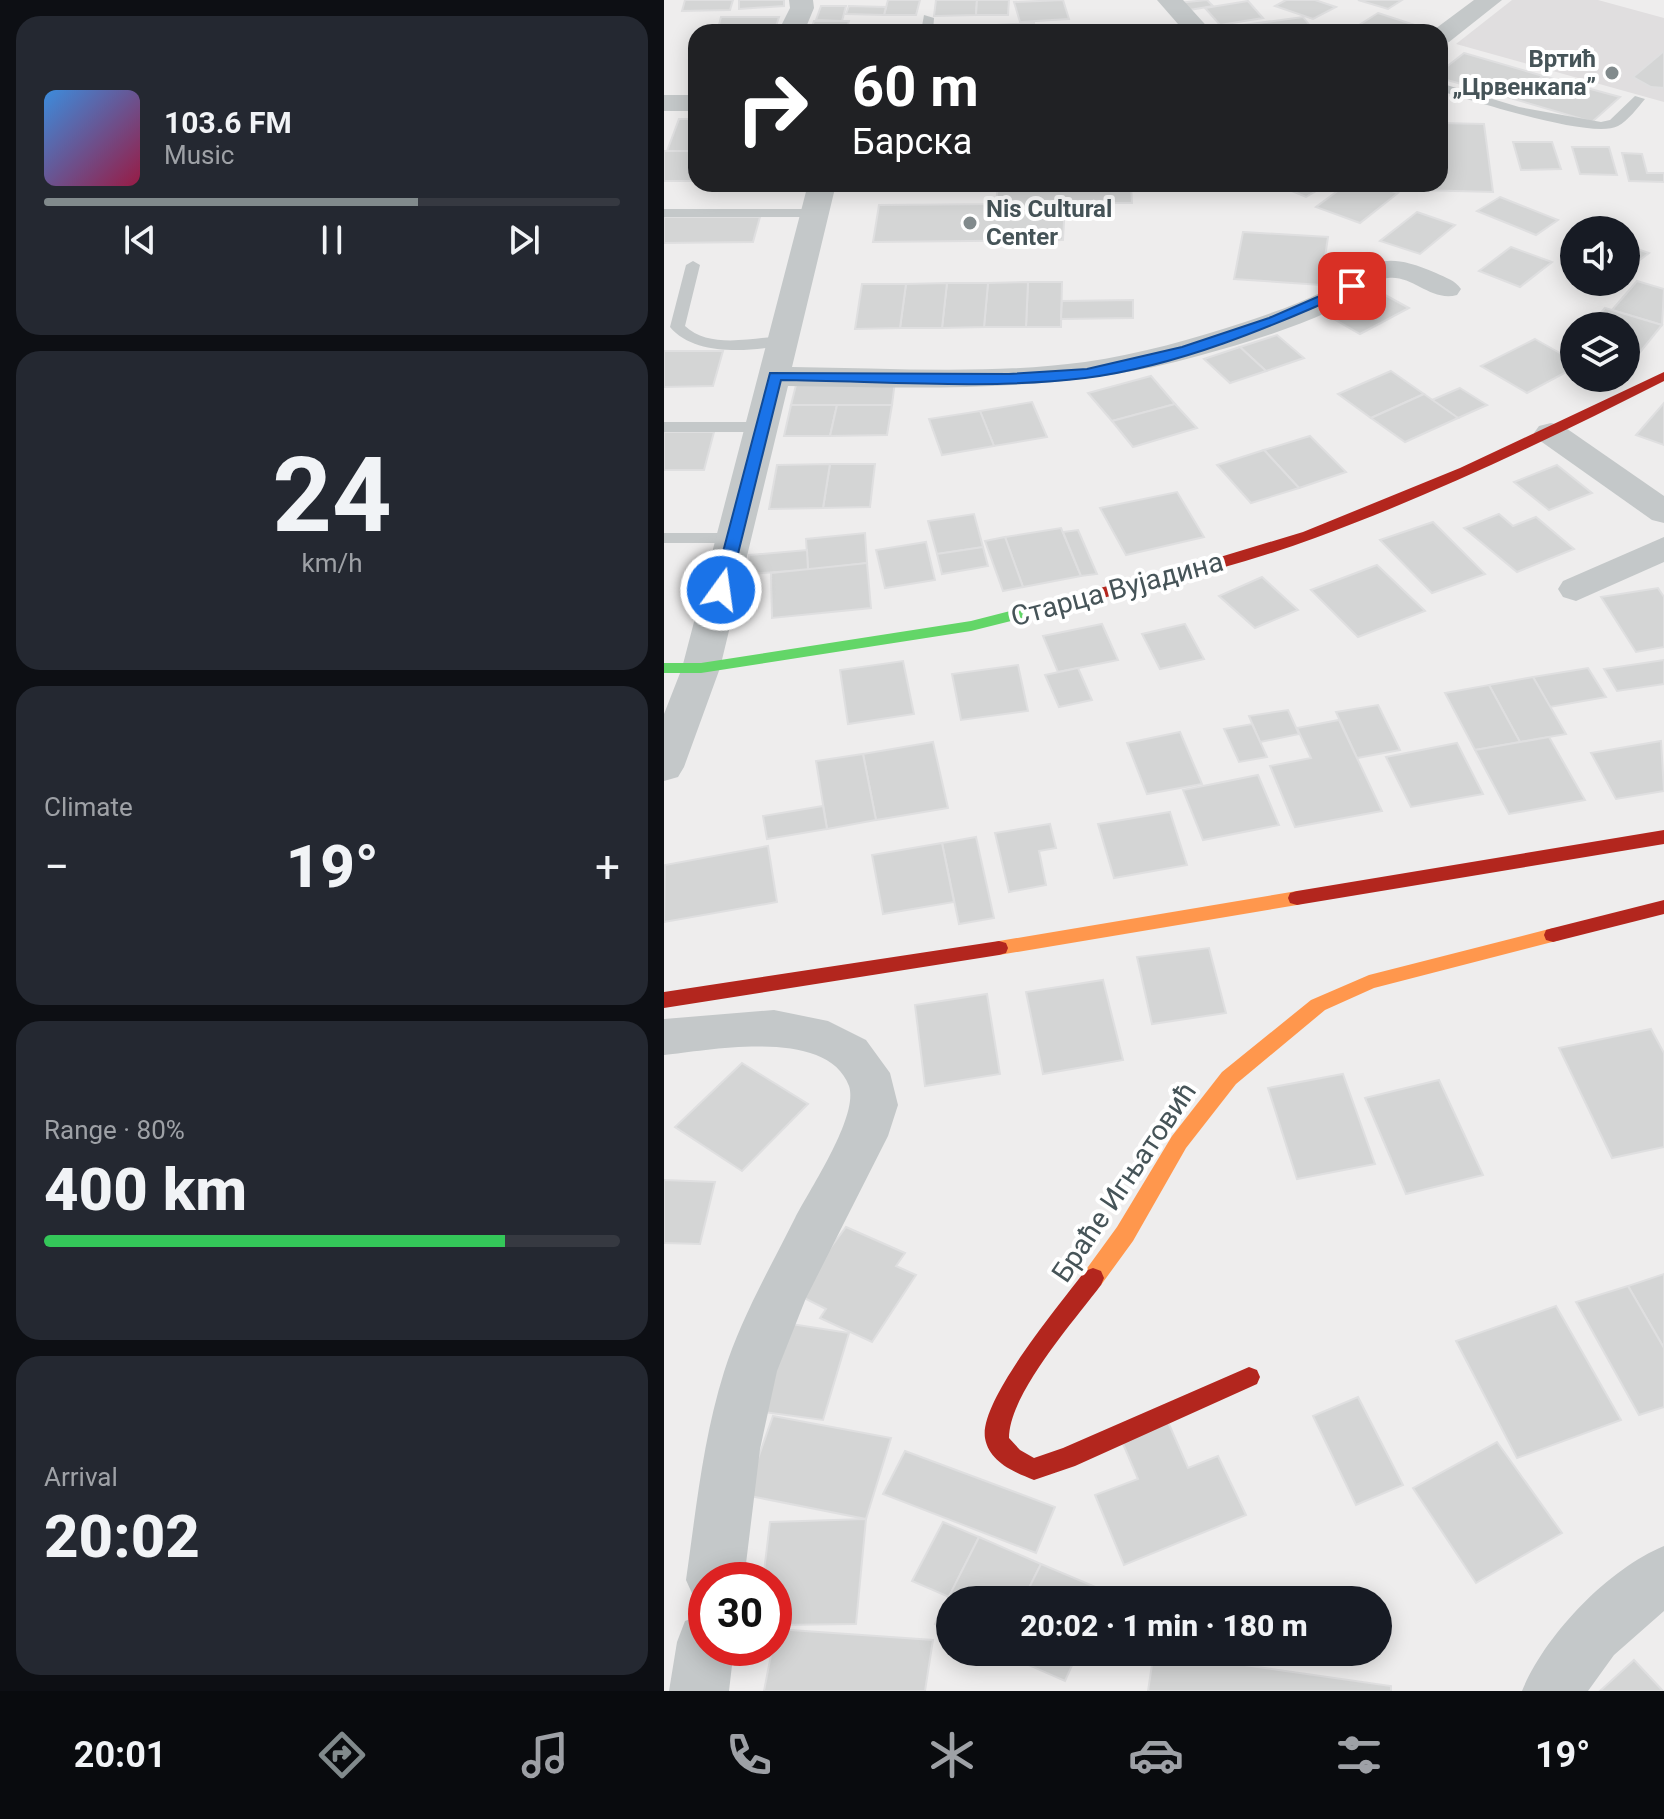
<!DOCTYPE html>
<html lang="en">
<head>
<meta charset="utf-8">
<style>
	:root { --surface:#171b24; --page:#242831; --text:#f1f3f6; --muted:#9ea1a6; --line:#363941; --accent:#818a8c }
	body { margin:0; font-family:Roboto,sans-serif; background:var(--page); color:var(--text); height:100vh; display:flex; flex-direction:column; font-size:30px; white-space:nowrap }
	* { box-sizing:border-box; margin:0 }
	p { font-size:26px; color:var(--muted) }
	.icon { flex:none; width:44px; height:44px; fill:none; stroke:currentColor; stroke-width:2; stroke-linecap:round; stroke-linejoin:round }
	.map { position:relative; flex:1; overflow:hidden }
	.sheet { display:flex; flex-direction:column; gap:16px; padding:16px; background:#0d0f14; width:664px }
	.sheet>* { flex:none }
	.guide { position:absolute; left:24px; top:24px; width:760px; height:168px; border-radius:24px; box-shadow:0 4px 20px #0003; background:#202124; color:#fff; overflow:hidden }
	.buttons { position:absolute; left:896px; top:216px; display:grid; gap:16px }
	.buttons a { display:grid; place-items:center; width:80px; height:80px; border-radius:50%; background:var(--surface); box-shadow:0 4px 20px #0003; font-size:40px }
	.speed { position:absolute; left:24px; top:1562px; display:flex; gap:16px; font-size:40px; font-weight:700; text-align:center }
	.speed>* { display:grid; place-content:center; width:104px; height:104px; border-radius:50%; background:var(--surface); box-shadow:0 4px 20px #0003; line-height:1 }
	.speed .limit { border:12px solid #d22; background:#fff; color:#111 }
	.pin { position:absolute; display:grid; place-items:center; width:68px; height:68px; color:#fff; margin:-34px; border-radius:16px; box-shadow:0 4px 12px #0006 }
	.me { position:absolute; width:88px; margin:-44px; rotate:14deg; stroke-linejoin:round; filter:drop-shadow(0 0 6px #0008) }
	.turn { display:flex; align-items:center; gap:28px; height:168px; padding:0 32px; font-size:36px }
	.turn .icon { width:104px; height:104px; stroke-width:2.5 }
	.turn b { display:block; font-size:56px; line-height:68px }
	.big { font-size:60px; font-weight:800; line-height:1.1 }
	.sheet .card { flex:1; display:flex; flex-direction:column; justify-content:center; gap:12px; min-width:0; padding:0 28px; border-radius:24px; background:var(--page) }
	.sheet .dial { align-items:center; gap:0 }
	.dial b { font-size:104px; line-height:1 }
	.song { display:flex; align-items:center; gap:24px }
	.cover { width:96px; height:96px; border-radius:12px; background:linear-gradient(135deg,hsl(210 70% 55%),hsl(340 70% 35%)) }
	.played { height:8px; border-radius:4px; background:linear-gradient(90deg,var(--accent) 65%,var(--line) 65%) }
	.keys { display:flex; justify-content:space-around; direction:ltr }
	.heat { display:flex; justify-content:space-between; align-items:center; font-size:44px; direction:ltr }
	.charge { height:12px; border-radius:6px; background:linear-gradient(90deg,#34c759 80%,var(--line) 0) }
	.trip { position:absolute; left:272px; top:1586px; width:456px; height:80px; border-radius:40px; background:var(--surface); box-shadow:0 4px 20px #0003; font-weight:800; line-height:80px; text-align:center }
	.menu { display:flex; height:128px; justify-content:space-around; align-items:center; background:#090b0e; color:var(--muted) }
	.menu .icon { width:56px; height:56px }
	.menu .active { color:var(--accent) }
	.menu b { font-size:36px; color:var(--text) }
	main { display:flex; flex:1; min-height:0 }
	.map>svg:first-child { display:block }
	.education { fill:#e0dedf }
	.building { fill:#d4d5d5; stroke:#dfdfe0; stroke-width:2 }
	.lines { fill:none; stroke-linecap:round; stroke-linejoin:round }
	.lane { fill:#c4c8c9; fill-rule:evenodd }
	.street { fill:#c4c8c9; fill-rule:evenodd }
	.fast { fill:#63d668; fill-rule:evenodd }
	.slow { fill:#ff974d; fill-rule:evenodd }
	.jam { fill:#b3261e; fill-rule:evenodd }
	.route { fill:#1a73e8; stroke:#114b97; stroke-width:2 }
	.poi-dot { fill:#818a8c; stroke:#fff; stroke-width:3 }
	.labels { text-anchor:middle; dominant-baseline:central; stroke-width:8; stroke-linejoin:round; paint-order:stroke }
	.far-poi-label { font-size:24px; font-weight:bold; fill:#465458; stroke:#fff; text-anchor:end }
	.street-label { font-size:28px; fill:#465458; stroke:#fff }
</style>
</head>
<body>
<main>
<section class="sheet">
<div class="card">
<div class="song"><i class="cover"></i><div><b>103.6 FM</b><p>Music</p></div></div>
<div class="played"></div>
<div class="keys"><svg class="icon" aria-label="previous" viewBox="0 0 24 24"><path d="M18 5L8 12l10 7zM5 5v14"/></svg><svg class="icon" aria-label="pause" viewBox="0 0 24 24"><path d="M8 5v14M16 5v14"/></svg><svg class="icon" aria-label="next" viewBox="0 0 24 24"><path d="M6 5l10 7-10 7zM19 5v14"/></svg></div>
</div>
<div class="card dial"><b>24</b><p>km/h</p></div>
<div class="card"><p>Climate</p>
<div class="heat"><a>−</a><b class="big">19°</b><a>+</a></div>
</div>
<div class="card"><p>Range · 80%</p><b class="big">400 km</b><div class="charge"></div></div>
<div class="card"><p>Arrival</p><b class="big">20:02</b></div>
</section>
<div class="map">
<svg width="1000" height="1691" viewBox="0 0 1000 1691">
	<rect width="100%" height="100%" fill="#eeeded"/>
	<polygon class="education" points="848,0 934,0 1000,18 1000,102 792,44"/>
	<g class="building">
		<polygon points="21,0 69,0 66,10 18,11"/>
		<polygon points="75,0 120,0 120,6 75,9"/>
		<polygon points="224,0 256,0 252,15 220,15"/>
		<polygon points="272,0 313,0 312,15 270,16"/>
		<polygon points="313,0 345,0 344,15 312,15"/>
		<polygon points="399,0 405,19 356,22 350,2"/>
		<polygon points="543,0 549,6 520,11 513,3"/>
		<polygon points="622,0 651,0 672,7 649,19 611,6"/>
		<polygon points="694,0 738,0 724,9"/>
		<polygon points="584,1 599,18 556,25 541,8"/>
		<polygon points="157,6 182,6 178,21 152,20"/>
		<polygon points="185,6 222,7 220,15 182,14"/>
		<polygon points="714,13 754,26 745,32 684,32"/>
		<polygon points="57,17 115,17 110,32 53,32"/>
		<polygon points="639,17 651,32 567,32 564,27"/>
		<polygon points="150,21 185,21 182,32 146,32"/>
		<polygon points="370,23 371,32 333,32 333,25"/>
		<polygon points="329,25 330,32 289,32 289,26"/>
		<polygon points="1000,51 1000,88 987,87 969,77"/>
		<polygon points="800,53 879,76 850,99 776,78 776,72"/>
		<polygon points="879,76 956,97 928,122 850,99"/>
		<polygon points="15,119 32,119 32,151 3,151"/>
		<polygon points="776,123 820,124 829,192 753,190 752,184 776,184"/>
		<polygon points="849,142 888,142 897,169 857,170"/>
		<polygon points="908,147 945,147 953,175 916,174"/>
		<rect x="0" y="151" width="32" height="30"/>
		<polygon points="958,153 978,154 983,173 1000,173 1000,182 965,181"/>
		<polygon points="334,184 467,184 468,203 401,203 399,240 209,242 215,205 332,204"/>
		<polygon points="611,184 664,184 642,197"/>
		<polygon points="683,184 706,184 734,193 696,223 652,207"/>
		<polygon points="836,197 894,220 872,235 813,211"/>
		<polygon points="753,212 791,225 756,254 716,241"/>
		<polygon points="0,217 96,217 89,242 0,243"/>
		<polygon points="579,232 664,237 657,285 570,279"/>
		<polygon points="962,245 985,253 968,266 962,264"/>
		<polygon points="847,247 888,262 856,287 815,271"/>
		<polygon points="973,281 1000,289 998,325 948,310"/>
		<polygon points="364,282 398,282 397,327 362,327"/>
		<polygon points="364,282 362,327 320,327 324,283"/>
		<polygon points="283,283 324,283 320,327 278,328"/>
		<polygon points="283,283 278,328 236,328 242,284"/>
		<polygon points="198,284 242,284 236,328 191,329"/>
		<polygon points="712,290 745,308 696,334 663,315"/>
		<polygon points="469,300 469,318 397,319 398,301"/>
		<polygon points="941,308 998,325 968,362 962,360 962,326 925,326"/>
		<polygon points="613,335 640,358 602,371 576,347"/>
		<polygon points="871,339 910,361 910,368 863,393 817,366"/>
		<polygon points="576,347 602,371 566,383 540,359"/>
		<polygon points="0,351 59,351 49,386 0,387"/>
		<polygon points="727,371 760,394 707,418 674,394"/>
		<polygon points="487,376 511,404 448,421 424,393"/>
		<polygon points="133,381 231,381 228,405 127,405"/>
		<polygon points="796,388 823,405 794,418 768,400"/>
		<polygon points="760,394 794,418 741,442 707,418"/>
		<polygon points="368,402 383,437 330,446 316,411"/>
		<polygon points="1000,403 1000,445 972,435"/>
		<polygon points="511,404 533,428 469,447 448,421"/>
		<polygon points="127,405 173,405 166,436 120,436"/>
		<polygon points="173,405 228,405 223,435 166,436"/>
		<polygon points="316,411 330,446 278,455 265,419"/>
		<polygon points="0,432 50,432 40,470 0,470"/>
		<polygon points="646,436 682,472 635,488 600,450"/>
		<polygon points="600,450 635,488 587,503 553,465"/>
		<polygon points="166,464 211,464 206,507 159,508"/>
		<polygon points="166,464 159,508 105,509 113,465"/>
		<polygon points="893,465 928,493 885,510 850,482"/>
		<polygon points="513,492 540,537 462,555 436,508"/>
		<polygon points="310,514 319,547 273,554 264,521"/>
		<polygon points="835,514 849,526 872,517 910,549 853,572 800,528"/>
		<polygon points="769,522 821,574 768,593 716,540"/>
		<polygon points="397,528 417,576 359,587 341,537"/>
		<polygon points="414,530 433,574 417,576 399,532"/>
		<polygon points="201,533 203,563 144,570 142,539"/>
		<polygon points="341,537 359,587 339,591 321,541"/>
		<polygon points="262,542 271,580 221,588 212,550"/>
		<polygon points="319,547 324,566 278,574 273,554"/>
		<polygon points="143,550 144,570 84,574 85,555"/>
		<polygon points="203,563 207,608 108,618 107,573"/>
		<polygon points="713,565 761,611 694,637 647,590"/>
		<polygon points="598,577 634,610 591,628 555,596"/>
		<polygon points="994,588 1000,597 1000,647 972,652 937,597"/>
		<polygon points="438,624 454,660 394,672 379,636"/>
		<polygon points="521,624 540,659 496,669 478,634"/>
		<polygon points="1000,660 1000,684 953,691 940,669"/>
		<polygon points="239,661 250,714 184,724 176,670"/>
		<polygon points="354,665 364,711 297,720 288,674"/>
		<polygon points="414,668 428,700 395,707 381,675"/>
		<polygon points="924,668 942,697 886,707 869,677"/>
		<polygon points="869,677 902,734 856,742 825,685"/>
		<polygon points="825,685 856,742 811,750 781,693"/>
		<polygon points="714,705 736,750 693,758 672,712"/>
		<polygon points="624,710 635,734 596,742 585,716"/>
		<polygon points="675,720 718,811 631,827 606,766 647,758 633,728"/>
		<polygon points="588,724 603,757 575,762 560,729"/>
		<polygon points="516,732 538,784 483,794 463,743"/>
		<polygon points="885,737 921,800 845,814 811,750"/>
		<polygon points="997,741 1000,791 952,799 927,753"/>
		<polygon points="269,742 284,808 212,820 199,754"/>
		<polygon points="793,743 819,794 747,807 722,757"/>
		<polygon points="199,754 212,820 163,829 152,761"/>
		<polygon points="594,775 615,825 539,840 519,790"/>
		<polygon points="159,806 163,829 103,839 99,816"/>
		<polygon points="506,812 523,865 450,878 434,824"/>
		<polygon points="386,824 392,848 375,851 382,885 345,892 331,833"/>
		<polygon points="312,837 330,918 295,924 278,843"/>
		<polygon points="278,843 290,902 219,914 208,855"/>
		<polygon points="104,846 113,902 0,922 1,865"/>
		<polygon points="545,948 562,1013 488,1024 473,957"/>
		<polygon points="439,980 459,1060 379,1074 362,992"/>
		<polygon points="323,994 336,1074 261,1086 251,1005"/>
		<polygon points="987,1029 1000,1053 1000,1147 948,1158 895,1048"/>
		<polygon points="78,1063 144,1104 78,1171 11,1127"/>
		<polygon points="679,1074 711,1164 633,1179 604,1088"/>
		<polygon points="775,1080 819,1175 742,1194 701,1098"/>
		<polygon points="0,1180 51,1182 36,1244 0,1243"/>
		<polygon points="182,1227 241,1253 232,1266 252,1275 208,1342 156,1318 162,1309 132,1294"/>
		<polygon points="1000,1274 1000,1348 964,1286"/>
		<polygon points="964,1286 1000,1348 1000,1407 975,1415 912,1302"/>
		<polygon points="892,1306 957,1420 853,1458 792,1341"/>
		<polygon points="121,1323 185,1333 159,1420 93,1411"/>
		<polygon points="694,1397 739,1485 692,1505 649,1416"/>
		<polygon points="109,1416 227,1438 202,1519 81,1495"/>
		<polygon points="504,1422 524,1468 554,1456 582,1515 460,1565 431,1495 474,1479 457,1439"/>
		<polygon points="833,1442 898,1533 812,1583 749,1488"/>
		<polygon points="241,1451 391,1507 372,1553 219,1494"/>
		<polygon points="202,1519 192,1624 110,1625 110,1580 99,1580 106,1522"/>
		<polygon points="279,1522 315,1537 285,1597 248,1581"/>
		<polygon points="315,1537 377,1564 359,1600 286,1600 286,1631 271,1624"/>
		<polygon points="377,1564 441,1591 437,1600 359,1600"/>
		<polygon points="112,1629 269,1640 261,1691 100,1691"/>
		<polygon points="335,1652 414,1652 401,1681"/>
		<polygon points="490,1652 727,1686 727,1691 484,1691"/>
		<polygon points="970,1660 999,1691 936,1691"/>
	</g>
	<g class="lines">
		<g class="lane">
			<polygon points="260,15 270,18 269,32 257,32"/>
			<path d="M776,83L855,107L937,122L946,120L971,96L981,99C974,107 964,121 954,126C928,140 808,100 776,91Z"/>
			<polygon points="0,209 151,209 158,213 151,217 0,217"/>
			<path d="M29,261L36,265L21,326C45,349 88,338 119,336L127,341L124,344C89,352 31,357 6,327L22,265Z"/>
			<polygon points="0,422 97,422 105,427 97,432 0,432"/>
			<polygon points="0,533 70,533 78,538 70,543 0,543"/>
		</g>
		<g class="street">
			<polygon points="125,0 149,0 150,8 140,32 114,32 126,8"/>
			<polygon points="493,0 519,0 548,32 521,32"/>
			<polygon points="810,0 838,0 785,42 776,45 776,32 767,32"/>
			<rect x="0" y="95" width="32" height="16"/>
			<path d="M144,184H172L128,367C226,368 324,375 421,362C476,354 529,339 581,322C607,313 635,304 660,291C709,265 714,248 772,273C782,278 791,280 797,289L793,295C767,302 749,275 724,278C705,280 684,303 666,311C624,330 579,344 534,356C398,394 263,388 124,386L56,668L20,767L14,777L0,781V714L18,668Z"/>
			<polygon points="887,423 899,426 1000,496 1000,523 988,520 875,440 870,433 875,426"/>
			<polygon points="1000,537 1000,562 912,601 899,597 894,589 899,581"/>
			<path d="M110,1010L164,1021L202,1040L226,1073L234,1105L224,1136L142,1298L113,1371L96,1449L80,1580H42V1605L31,1600L22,1580C32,1510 39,1439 60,1372C77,1318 106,1268 131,1218C146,1189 195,1116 185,1086C164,1027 46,1050 0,1055V1019Z"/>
			<path d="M1000,1546V1611L950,1655L924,1691H858C881,1635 944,1569 1000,1546Z"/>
			<polygon points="42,1613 42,1648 70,1648 65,1691 5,1691 13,1642 21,1621"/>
		</g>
		<polygon class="fast" points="393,599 401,604 399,608 307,631 37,673 0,673 0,663 37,663 307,621"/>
		<g class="slow">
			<polygon points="633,891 640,893 642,898 640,903 633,905 335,955 328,953 326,948 328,943 335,941"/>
			<polygon points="889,928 896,930 898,935 896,940 710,988 661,1010 572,1084 522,1148 469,1241 437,1285 429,1288 421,1285 418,1278 421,1271 453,1227 508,1136 558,1072 647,1000 705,975"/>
		</g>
		<g class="jam">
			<path d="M1000,372V381C886,439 771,494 651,538C567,569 479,588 393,609L385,604L387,600L533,564L639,532L796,468Z"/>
			<polygon points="1000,830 1000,844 633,905 626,903 624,898 626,893 633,891"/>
			<polygon points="1000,900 1000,914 889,942 882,940 880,935 882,930 889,928"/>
			<polygon points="335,941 342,943 344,948 342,953 335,955 0,1008 0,992"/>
			<path d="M429,1268L437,1271L440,1278L437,1285C410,1321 345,1394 345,1438L356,1450L370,1458L399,1448L585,1367L593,1370L596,1377L593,1384L411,1466L370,1480C350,1472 325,1462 321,1438C315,1400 397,1303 421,1271Z"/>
		</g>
	</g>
	<path class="route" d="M688,282L694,286L692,289C607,327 515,366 421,378C321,390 217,381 117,380L65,590L57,595L49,590L106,373L345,374L423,369L518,347L605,318Z"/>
	<g class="poi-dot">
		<circle cx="948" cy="73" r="8"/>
		<circle cx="306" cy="223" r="8"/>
	</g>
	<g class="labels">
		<g class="far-poi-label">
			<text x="932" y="59">Вртић<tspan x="932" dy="28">„Црвенкапа”</tspan></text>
			<text x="322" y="209" text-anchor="start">Nis Cultural<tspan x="322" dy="28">Center</tspan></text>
		</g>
		<g class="street-label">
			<text transform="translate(453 589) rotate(-15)">Старца Вујадина</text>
			<text transform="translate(460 1182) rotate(-56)">Браће Игњатовић</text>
		</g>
	</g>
</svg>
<div class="buttons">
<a><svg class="icon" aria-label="sound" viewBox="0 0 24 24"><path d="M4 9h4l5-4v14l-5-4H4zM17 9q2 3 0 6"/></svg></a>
<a><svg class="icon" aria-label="layers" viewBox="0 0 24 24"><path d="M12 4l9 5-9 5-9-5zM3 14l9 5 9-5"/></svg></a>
</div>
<div class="speed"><div class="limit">30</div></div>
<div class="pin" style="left:688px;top:286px;background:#d93025"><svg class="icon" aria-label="arrive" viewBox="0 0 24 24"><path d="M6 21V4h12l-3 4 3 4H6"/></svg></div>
<svg class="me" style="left:57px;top:590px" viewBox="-20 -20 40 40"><circle r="17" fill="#1a73e8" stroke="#fff" stroke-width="3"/><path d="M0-11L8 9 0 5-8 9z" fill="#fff"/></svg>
<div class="trip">20:02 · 1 min · 180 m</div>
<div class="guide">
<div class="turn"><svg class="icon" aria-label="right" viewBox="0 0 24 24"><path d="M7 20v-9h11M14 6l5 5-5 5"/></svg><div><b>60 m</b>Барска</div></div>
</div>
</div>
</main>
<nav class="menu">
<b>20:01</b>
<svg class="icon active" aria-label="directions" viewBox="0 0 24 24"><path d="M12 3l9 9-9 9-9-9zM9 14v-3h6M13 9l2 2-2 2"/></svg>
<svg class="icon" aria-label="music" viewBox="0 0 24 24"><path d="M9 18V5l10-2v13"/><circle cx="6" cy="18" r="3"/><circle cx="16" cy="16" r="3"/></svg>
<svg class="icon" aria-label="phone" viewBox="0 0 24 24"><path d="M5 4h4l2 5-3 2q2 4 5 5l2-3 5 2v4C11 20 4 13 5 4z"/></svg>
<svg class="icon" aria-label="climate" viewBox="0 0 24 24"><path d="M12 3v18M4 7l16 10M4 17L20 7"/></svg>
<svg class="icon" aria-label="car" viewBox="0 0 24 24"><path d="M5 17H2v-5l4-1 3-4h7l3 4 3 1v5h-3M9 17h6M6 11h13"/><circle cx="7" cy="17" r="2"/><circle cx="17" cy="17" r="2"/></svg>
<svg class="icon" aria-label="filters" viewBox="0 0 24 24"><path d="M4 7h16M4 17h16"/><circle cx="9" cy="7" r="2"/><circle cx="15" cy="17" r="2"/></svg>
<b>19°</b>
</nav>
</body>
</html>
